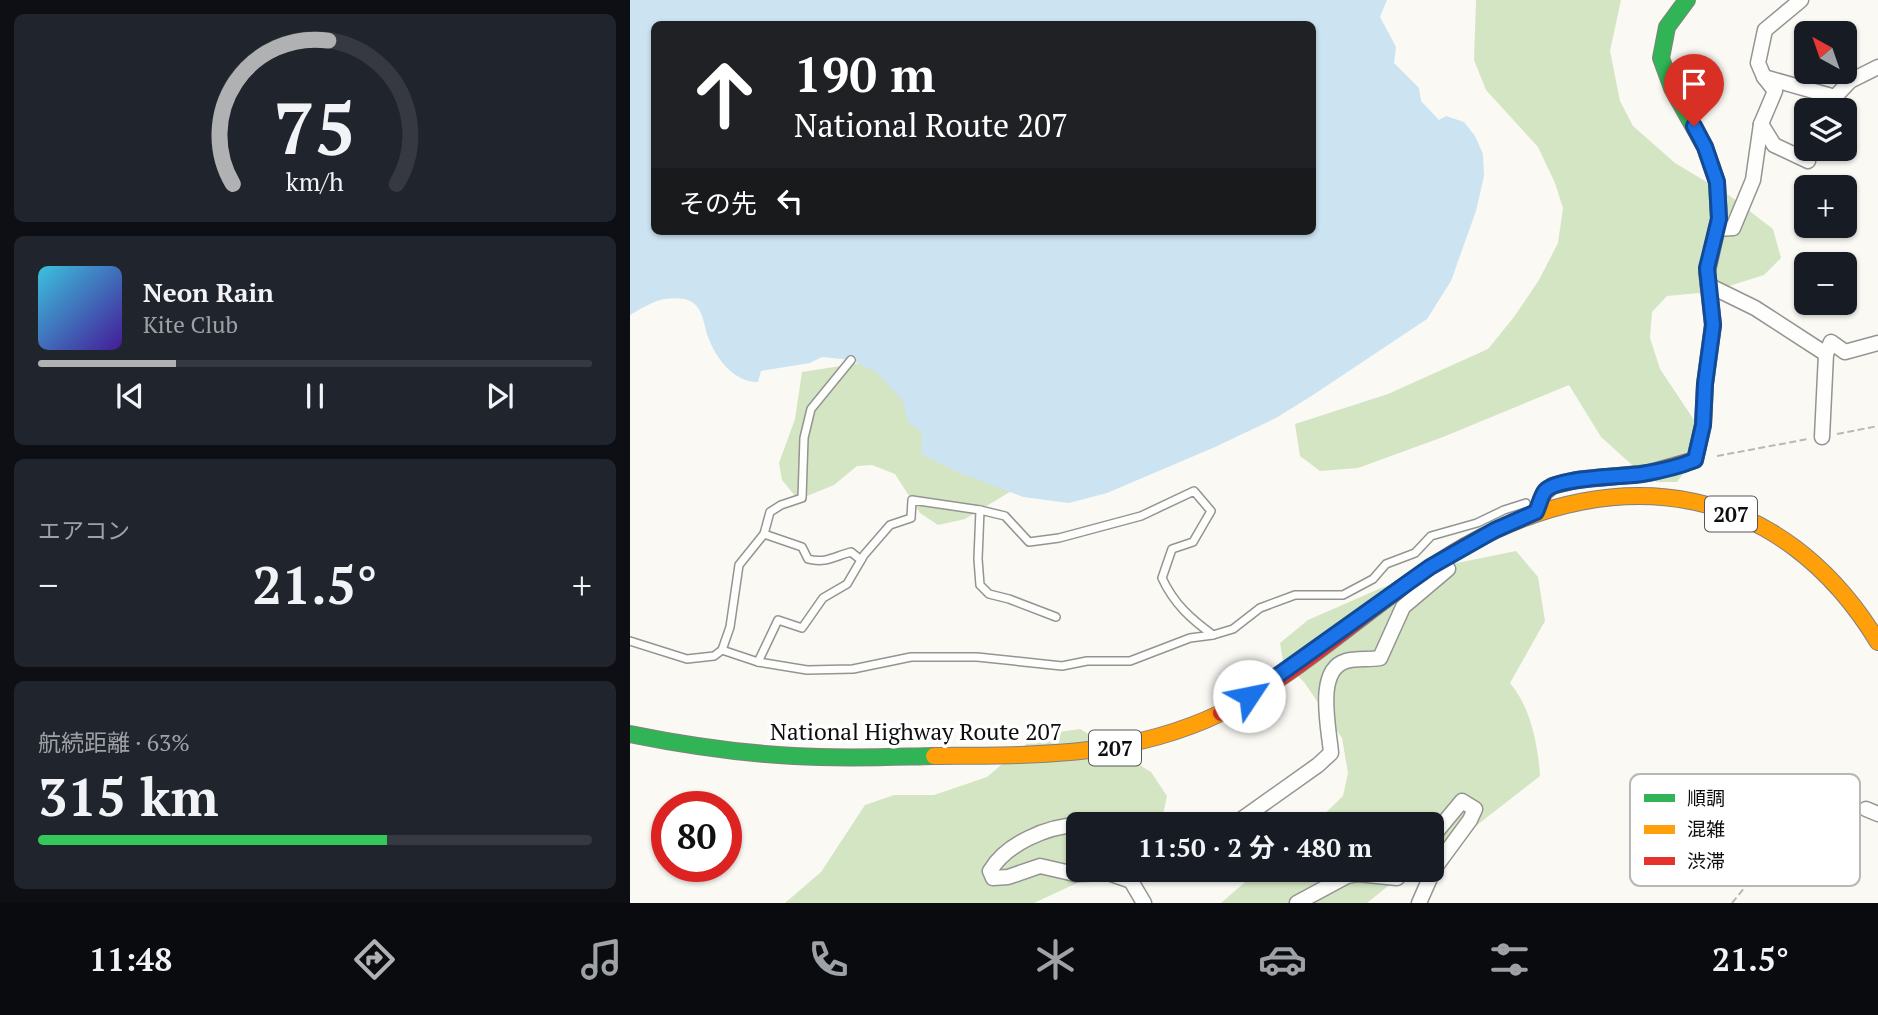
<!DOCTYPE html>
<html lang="ja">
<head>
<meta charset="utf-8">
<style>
	:root { --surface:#171b24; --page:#20242c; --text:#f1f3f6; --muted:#9ea1a6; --line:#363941; --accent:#b0b1b2 }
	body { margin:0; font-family:"PT Serif","Noto Sans JP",serif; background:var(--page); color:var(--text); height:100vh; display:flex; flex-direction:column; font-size:26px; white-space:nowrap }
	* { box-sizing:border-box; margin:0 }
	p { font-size:23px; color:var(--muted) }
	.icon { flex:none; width:38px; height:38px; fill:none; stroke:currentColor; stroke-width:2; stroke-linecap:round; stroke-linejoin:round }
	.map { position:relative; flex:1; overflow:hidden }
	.sheet { display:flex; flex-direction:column; gap:14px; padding:14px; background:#0d0f14; width:630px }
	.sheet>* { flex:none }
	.top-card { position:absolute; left:21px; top:21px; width:665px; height:214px; border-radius:10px; box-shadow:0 2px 5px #0004; background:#202124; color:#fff; overflow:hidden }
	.needle { width:46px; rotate:320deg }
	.buttons { position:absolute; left:1164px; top:21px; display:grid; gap:14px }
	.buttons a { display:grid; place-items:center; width:63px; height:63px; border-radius:10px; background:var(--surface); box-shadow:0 2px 5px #0004; font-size:35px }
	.speed { position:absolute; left:21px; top:791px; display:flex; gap:14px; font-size:35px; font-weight:700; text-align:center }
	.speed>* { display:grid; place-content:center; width:91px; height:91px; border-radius:50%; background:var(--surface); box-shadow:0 2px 5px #0004; line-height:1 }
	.speed .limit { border:10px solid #d22; background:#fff; color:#111 }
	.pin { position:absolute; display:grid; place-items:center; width:60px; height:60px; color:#fff; margin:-72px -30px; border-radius:50% 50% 50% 0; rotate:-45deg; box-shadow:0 0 7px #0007 }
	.pin .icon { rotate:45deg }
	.me { position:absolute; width:77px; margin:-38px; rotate:56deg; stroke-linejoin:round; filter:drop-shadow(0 0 5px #0008) }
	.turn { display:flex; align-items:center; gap:24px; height:147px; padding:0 28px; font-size:32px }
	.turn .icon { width:91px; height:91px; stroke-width:2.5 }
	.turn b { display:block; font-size:49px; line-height:60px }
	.then { display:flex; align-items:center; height:66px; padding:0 28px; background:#0003; gap:14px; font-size:26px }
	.big { font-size:52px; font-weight:700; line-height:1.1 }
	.sheet .widget { flex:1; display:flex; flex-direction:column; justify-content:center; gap:10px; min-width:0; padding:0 24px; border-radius:10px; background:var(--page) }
	.sheet .dial { align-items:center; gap:0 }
	.dial svg { height:182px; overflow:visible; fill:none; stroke:var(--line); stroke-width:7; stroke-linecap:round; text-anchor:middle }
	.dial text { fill:var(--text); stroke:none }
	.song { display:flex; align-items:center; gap:21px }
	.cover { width:84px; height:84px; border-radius:10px; background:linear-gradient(135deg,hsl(190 70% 55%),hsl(260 70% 35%)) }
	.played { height:7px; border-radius:4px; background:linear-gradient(90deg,var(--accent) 25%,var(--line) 25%) }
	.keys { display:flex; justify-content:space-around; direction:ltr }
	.heat { display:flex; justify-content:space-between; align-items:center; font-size:38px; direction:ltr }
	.charge { height:10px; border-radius:5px; background:linear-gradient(90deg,#34c759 63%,var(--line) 0) }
	.trip { position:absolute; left:436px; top:812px; width:378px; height:70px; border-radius:10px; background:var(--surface); box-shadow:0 2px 5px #0004; font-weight:700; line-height:70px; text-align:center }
	.menu { display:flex; height:112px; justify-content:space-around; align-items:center; background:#090b0e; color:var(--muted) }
	.menu .icon { width:49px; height:49px }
	.menu .active { color:var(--accent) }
	.menu b { font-size:32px; color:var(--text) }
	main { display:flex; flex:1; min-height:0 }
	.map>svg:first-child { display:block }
	.forest { fill:#d4e5c4 }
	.water { fill:#cce3f2; fill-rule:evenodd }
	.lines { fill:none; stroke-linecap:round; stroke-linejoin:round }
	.lane-casing { stroke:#949492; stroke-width:10 }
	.street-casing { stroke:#949492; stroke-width:17 }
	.fast-casing { stroke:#82817f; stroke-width:18 }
	.slow-casing { stroke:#82817f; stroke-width:18 }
	.jam-casing { stroke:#82817f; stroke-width:18 }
	.path { stroke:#b8b8b7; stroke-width:2; stroke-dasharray:7 3.5; stroke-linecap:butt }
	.lane { stroke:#fefefd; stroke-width:7 }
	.street { stroke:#fefefd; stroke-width:14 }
	.fast { stroke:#30b455; stroke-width:16 }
	.slow { stroke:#ff9f0a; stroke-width:16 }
	.jam { stroke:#e5322d; stroke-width:16 }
	.route-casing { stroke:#114b97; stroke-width:18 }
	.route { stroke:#1a73e8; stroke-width:12 }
	.labels { text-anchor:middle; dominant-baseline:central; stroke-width:7; stroke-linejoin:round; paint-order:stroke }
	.shield { fill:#fff; stroke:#565656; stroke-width:2 }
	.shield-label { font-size:21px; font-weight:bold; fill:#0e0e0e }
	.street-label { font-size:23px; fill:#0e0e0e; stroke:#fff }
	.key { fill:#fff; stroke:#b7b7b7; stroke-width:2 }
	.key-label { font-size:19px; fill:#0e0e0e }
</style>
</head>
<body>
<main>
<section class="sheet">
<div class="widget dial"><svg viewBox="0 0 100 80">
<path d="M14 69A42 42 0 1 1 86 69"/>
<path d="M14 69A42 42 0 0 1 56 6" stroke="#b0b1b2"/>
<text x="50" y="56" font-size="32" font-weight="700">75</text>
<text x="50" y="72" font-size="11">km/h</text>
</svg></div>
<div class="widget">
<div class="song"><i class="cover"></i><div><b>Neon Rain</b><p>Kite Club</p></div></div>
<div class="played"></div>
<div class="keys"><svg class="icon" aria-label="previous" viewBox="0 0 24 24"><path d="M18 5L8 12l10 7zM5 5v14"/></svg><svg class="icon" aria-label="pause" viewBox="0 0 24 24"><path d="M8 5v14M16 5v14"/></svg><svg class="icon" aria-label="next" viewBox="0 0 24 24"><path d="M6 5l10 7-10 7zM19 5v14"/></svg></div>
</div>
<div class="widget"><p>エアコン</p>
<div class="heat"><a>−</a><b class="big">21.5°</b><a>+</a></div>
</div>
<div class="widget"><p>航続距離 · 63%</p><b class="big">315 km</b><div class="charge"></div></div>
</section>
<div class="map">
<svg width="1248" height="903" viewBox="0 0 1248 903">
	<rect width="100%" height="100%" fill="#faf9f4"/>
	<g class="forest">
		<polygon points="846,0 991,0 980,51 990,101 1003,126 1045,163 1100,196 1143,229 1151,258 1134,275 1080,292 1037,296 1022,312 1020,338 1030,369 1066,423 1064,459 1047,482 1027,482 1001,464 971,437 939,385 813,437 728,468 690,471 670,456 665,424 758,394 858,349 884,317 909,280 928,243 933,208 925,183 908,147 856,90 844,60"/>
		<polygon points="230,363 279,381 383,490 335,519 308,525 290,513 265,474 242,465 227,466 204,485 172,498 166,497 152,480 149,463 165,419 172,372"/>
		<path d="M886,551L908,577L915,621L880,683C901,708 908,745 910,776L847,825L802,853V824H684L713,796L718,773L712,738L674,682L653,661L650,643L678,620L751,588L822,564Z"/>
		<polygon points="450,729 521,772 537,796 531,824 448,824 448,870 475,870 404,903 155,903 191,872 235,805 264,795 304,795 357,777 407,735"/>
		<polygon points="629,870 778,870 737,903 591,903"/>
	</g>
	<path class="water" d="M0,0H757L750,17L766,47L764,63L789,88L791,101L809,120L816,116L834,122L845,136L853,154L854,176L846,211L821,281L797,319L683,395L646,418L585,447L477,493L439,503L393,497L330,473L291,454L292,432L278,422L273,401L246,372L221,360L192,357L180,363L131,371L128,382C103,382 86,358 78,337C74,325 73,309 62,302C54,297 39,298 30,300C20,303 9,310 0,315ZM24,24H682V231H24Z"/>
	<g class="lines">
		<defs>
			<g id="lane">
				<polyline points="134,534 140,512 151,505 172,498 174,438 181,409 221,360"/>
				<polyline points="583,635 603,629 630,608 665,595 713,595 743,579 756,564 785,553 801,536 847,523 874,510 896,503"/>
				<path d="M0,641L57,659L84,656L92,650L100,627L109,565L134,534L172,547L178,559C196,564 205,556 221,552L231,560"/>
				<path d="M92,650L128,662L177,670L223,669L281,657H347L432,666L457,661H500L560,638L583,635C561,619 544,604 532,578L542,549L563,542L581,511L564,491L511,516L429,538L399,542L375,516L350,510L348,559L350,585L359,594L379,599L426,617"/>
				<polyline points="128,662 148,620 172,628 193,598 217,584 234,555 260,525 281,518 282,500 350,510"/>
			</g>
			<g id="street">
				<polyline points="1171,0 1135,30 1128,63 1134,77 1145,91 1131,124 1144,145 1178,161"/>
				<polyline points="1134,77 1205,97 1220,81 1248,67"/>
				<polyline points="1086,229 1103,228 1123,180 1131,124"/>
				<polyline points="1078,285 1125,308 1196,354 1201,342 1215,352 1248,343"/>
				<polyline points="1192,437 1196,354"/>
				<polyline points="1236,809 1248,814"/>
				<polyline points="465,824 470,824"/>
				<path d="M605,824L688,765L701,753C699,728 685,670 716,661C727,658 739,660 750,658L773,607L818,569"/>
				<path d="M448,825C417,826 376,844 360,871L363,878L378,877L410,866L445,874L478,873L501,881L514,903"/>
				<polyline points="667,903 717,876 728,874 767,878 775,870"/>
				<polyline points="789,903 804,869 840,820 845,809 832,801 802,837"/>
			</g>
			<g id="fast">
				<polyline points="1057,0 1037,27 1031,58 1042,88 1075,147 1087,182 1089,219 1077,272"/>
				<path d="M0,734C54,745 109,753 164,756C211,759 257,757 304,756"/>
			</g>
			<g id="slow">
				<polyline points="907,512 914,493 922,486 946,480 1019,473 1065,460 1073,425 1075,384 1083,325 1077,272"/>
				<path d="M835,546C991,458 1152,484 1248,642"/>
				<path d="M304,756C405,755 497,758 591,713"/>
			</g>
			<path id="jam" d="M591,713C679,669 749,595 835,546"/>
		</defs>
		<use href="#lane" class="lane-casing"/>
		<use href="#street" class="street-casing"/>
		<use href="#fast" class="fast-casing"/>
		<use href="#slow" class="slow-casing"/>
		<use href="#jam" class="jam-casing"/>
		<g class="path">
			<polyline points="1207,434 1248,426"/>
			<polyline points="1087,456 1178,439"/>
			<polyline points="1102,903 1125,875 1165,811 1191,810 1203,802 1224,807"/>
		</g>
		<use href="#lane" class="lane"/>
		<use href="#street" class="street"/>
		<use href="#fast" class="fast"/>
		<use href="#slow" class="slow"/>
		<use href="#jam" class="jam"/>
	</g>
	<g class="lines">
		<defs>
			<path id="route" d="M619,696L800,567L865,530L906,512C909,506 911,496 915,491C927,477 993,477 1012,474C1030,471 1048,467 1065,460L1073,425L1075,384L1083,325L1077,268L1089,219L1087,182L1075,147L1064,126"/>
		</defs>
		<use href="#route" class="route-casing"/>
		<use href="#route" class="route"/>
	</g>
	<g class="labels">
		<g class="shield">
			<rect x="1075" y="496.5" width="52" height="35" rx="5"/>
			<rect x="459" y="730.5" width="52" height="35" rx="5"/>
		</g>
		<g class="shield-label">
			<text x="1101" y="514">207</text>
			<text x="485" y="748">207</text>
		</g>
		<g class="street-label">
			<text x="286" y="731">National Highway Route 207</text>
		</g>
	</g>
	<rect x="1000" y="774" width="230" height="112" rx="10" class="key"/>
	<rect x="1014" y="794" width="31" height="8" fill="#30b455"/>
	<rect x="1014" y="825" width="31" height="9" fill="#ff9f0a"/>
	<rect x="1014" y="857" width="31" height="8" fill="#e5322d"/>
	<g class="key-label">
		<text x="1057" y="805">順調</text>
		<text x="1057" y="836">混雑</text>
		<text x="1057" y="868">渋滞</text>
	</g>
</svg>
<div class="buttons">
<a><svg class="needle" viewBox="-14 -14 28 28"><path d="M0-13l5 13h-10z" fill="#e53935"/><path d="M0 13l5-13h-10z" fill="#9ea1a6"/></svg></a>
<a><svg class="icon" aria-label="layers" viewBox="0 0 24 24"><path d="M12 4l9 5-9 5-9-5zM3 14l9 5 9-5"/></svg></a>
<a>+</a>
<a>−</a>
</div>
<div class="speed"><div class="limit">80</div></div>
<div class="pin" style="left:1064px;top:126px;background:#d93025"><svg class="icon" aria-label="arrive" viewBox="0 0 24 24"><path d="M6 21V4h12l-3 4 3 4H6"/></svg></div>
<svg class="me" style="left:619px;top:696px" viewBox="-20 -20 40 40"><circle r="19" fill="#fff"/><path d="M0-13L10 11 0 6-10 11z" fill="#1a73e8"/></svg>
<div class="trip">11:50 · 2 分 · 480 m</div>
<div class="top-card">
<div class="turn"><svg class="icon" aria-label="ahead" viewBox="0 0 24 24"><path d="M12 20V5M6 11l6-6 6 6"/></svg><div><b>190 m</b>National Route 207</div></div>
<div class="then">その先<svg class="icon" aria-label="left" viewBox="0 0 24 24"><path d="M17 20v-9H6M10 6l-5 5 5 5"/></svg></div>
</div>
</div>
</main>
<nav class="menu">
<b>11:48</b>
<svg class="icon active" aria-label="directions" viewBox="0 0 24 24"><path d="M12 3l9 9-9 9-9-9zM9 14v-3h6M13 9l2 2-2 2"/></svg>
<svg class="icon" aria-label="music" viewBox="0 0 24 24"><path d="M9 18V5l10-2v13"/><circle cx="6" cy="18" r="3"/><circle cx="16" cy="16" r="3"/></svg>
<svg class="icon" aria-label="phone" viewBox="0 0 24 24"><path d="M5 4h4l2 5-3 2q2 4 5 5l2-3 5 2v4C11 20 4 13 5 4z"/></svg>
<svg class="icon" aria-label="climate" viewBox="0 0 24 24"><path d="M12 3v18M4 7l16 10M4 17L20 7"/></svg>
<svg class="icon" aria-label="car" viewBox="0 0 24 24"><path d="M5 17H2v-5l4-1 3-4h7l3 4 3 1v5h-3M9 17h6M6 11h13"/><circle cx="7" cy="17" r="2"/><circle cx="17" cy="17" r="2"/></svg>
<svg class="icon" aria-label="filters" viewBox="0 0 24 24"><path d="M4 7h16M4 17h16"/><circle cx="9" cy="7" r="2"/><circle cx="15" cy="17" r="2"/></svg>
<b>21.5°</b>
</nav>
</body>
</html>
